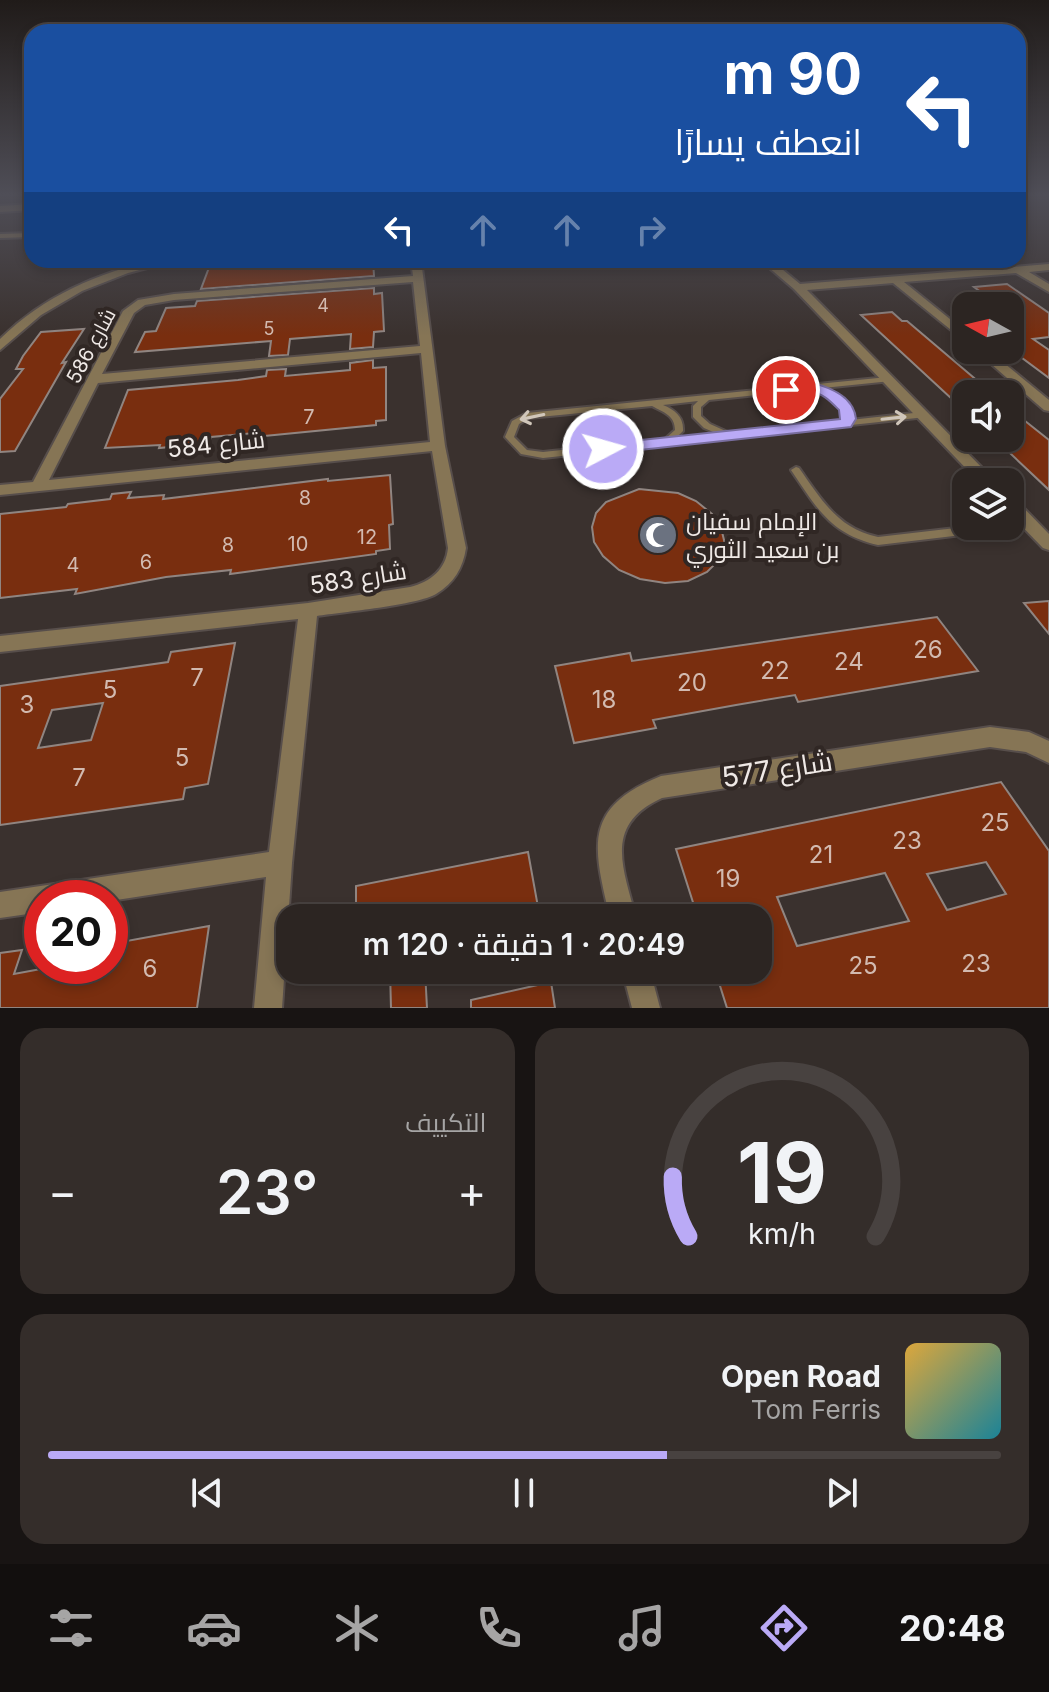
<!DOCTYPE html>
<html lang="ar">
<head>
<meta charset="utf-8">
<style>
	:root { --surface:#2c2522; --page:#342d2a; --text:#f1f3f6; --muted:#a6a5a5; --line:#484240; --accent:#baaaf6 }
	body { margin:0; font-family:Inter,Cairo,sans-serif; background:var(--page); color:var(--text); direction:rtl; height:100vh; display:flex; flex-direction:column; font-size:30px; white-space:nowrap }
	* { box-sizing:border-box; margin:0 }
	p { font-size:26px; color:var(--muted) }
	.icon { flex:none; width:44px; height:44px; fill:none; stroke:currentColor; stroke-width:2; stroke-linecap:round; stroke-linejoin:round }
	.map { position:relative; height:1008px; overflow:hidden; direction:ltr }
	.side { display:flex; flex-direction:column; gap:20px; padding:20px; background:#181413; flex:1 }
	.side>* { flex:none }
	.guide { position:absolute; left:24px; top:24px; width:1002px; height:244px; border-radius:24px; box-shadow:0 4px 12px #0003,0 0 0 2px var(--line); direction:rtl; background:#1a4fa0; color:#fff; overflow:hidden }
	.needle { width:52px; rotate:278deg }
	.fabs { position:absolute; left:952px; top:292px; display:grid; gap:16px }
	.fabs a { display:grid; place-items:center; width:72px; height:72px; border-radius:16px; background:var(--surface); box-shadow:0 4px 12px #0003,0 0 0 2px var(--line); font-size:40px }
	.speed { position:absolute; left:24px; top:880px; display:flex; gap:16px; font-size:40px; font-weight:700; text-align:center }
	.speed>* { display:grid; place-content:center; width:104px; height:104px; border-radius:50%; background:var(--surface); box-shadow:0 4px 12px #0003,0 0 0 2px var(--line); line-height:1 }
	.speed .limit { border:12px solid #d22; background:#fff; color:#111 }
	.pin { position:absolute; display:grid; place-items:center; width:68px; height:68px; color:#fff; margin:-34px; border:4px solid #fff; border-radius:50%; box-shadow:0 2px 8px #0007 }
	.me { position:absolute; width:88px; margin:-44px; rotate:84deg; stroke-linejoin:round; filter:drop-shadow(0 0 6px #0008) }
	.turn { display:flex; align-items:center; gap:28px; height:168px; padding:0 32px; font-size:36px }
	.turn .icon { width:104px; height:104px; stroke-width:2.5 }
	.turn b { display:block; font-size:56px; line-height:68px }
	.lanes { display:flex; align-items:center; height:76px; padding:0 32px; background:#0003; justify-content:center; gap:40px; direction:ltr }
	.lanes .off { opacity:.35 }
	.big { font-size:60px; font-weight:600; line-height:1.1 }
	.side .tile { flex:1; display:flex; flex-direction:column; justify-content:center; gap:12px; min-width:0; padding:0 28px; border-radius:24px; background:var(--page) }
	.side .dial { align-items:center; gap:0 }
	.dial svg { height:208px; overflow:visible; fill:none; stroke:var(--line); stroke-width:7; stroke-linecap:round; text-anchor:middle }
	.dial text { fill:var(--text); stroke:none }
	.song { display:flex; align-items:center; gap:24px }
	.cover { width:96px; height:96px; border-radius:12px; background:linear-gradient(135deg,hsl(40 70% 55%),hsl(190 70% 35%)) }
	.played { height:8px; border-radius:4px; background:linear-gradient(90deg,var(--accent) 65%,var(--line) 65%) }
	.keys { display:flex; justify-content:space-around; direction:ltr }
	.heat { display:flex; justify-content:space-between; align-items:center; font-size:44px; direction:ltr }
	.side .tiles { flex:1; display:grid; gap:20px; grid-template-columns:1fr 1fr }
	.tile:last-child { grid-column:span 2 }
	.trip { position:absolute; left:276px; top:904px; width:496px; height:80px; border-radius:24px; background:var(--surface); box-shadow:0 4px 12px #0003,0 0 0 2px var(--line); font-weight:600; line-height:80px; text-align:center; direction:rtl }
	.tab-bar { display:flex; height:128px; justify-content:space-around; align-items:center; background:#120f0e; color:var(--muted) }
	.tab-bar .icon { width:56px; height:56px }
	.tab-bar .active { color:var(--accent) }
	.tab-bar b { font-size:36px; color:var(--text) }
	.map>svg:first-child { display:block }
	.building { fill:#792e0f; stroke:#908581; stroke-width:2; fill-rule:evenodd }
	.lines { fill:none; stroke-linecap:round; stroke-linejoin:round }
	.lane-casing { stroke:#574e4b; stroke-width:4 }
	.street-casing { stroke:#574e4b; stroke-width:4 }
	.lane { fill:#867555; fill-rule:evenodd }
	.street { fill:#867555; fill-rule:evenodd }
	.oneway { stroke:#d0c6ba }
	.route { fill:#baaaf6; stroke:#796ea0; stroke-width:2 }
	.labels { text-anchor:middle; dominant-baseline:central; stroke-width:8; stroke-linejoin:round; paint-order:stroke }
	.far-number-label { font-size:18px; fill:#d2bab0 }
	.far-street-label { font-size:20px; fill:#efe9e6; stroke:#302724 }
	.number-label { font-size:20px; fill:#d2bab0 }
	.street-label { font-size:24px; fill:#efe9e6; stroke:#302724 }
	.poi-label { font-size:24px; fill:#efe9e6; stroke:#302724; text-anchor:start }
	.near-number-label { font-size:24px; fill:#d2bab0 }
	.near-street-label { font-size:28px; fill:#efe9e6; stroke:#302724 }
</style>
</head>
<body>
<div class="map">
<svg width="1049" height="1008" viewBox="0 0 1049 1008">
	<rect width="100%" height="100%" fill="#3a312e"/>
	<g class="building">
		<polygon points="293,260 373,260 374,276 201,289 210,265"/>
		<polygon points="1007,284 1049,313 1049,337 1033,339 1049,350 1049,378 1010,349 1010,306 996,303 974,287"/>
		<polygon points="374,288 374,294 382,293 384,331 374,332 373,347 350,349 351,334 290,339 288,355 269,356 271,341 135,352 145,332 156,331 166,308 195,306 197,301"/>
		<polygon points="892,312 902,321 907,321 993,394 966,394 966,412 861,315"/>
		<polygon points="84,329 62,363 66,362 15,451 0,452 0,399 23,369 16,369 23,356 41,332"/>
		<polygon points="373,360 373,368 386,367 386,420 376,421 376,425 254,437 254,433 211,437 209,443 159,448 160,445 105,448 128,390 238,380 266,376 267,370 286,369 285,376 350,370 350,363"/>
		<polygon points="1010,409 1049,440 1049,490 994,438 1010,438"/>
		<polygon points="390,475 393,524 389,525 390,549 376,551 376,554 230,574 231,570 166,577 75,594 77,589 0,598 0,514 66,507 68,504 110,499 112,494 131,492 128,498 164,495 163,499 328,479 328,481"/>
		<polygon points="639,489 678,493 696,501 712,514 721,528 725,544 719,560 707,572 688,581 665,583 640,579 619,570 603,556 594,542 592,527 596,513 606,502"/>
		<polygon points="1049,601 1049,634 1024,603"/>
		<polygon points="937,617 978,671 798,702 795,695 736,705 653,720 656,728 574,743 555,666 630,653 632,661"/>
		<path d="M235,643L208,784L185,788L183,799L0,825V686L168,662L171,652ZM103,703L91,740L38,748L52,710Z"/>
		<path d="M1001,782L1049,851V1008H727L715,970H758V918H698L676,849ZM986,862L1006,894L947,910L927,874ZM885,873L909,921L797,946L777,897Z"/>
		<polygon points="528,852 540,918 356,918 356,886"/>
		<polygon points="209,926 197,1008 0,1008 0,953 22,950 14,974 57,966 110,966 110,944"/>
		<polygon points="390,970 425,970 427,1008 391,1008"/>
		<polygon points="551,982 555,1008 471,1008 471,1000"/>
	</g>
	<g class="lines">
		<defs>
			<g id="lane">
				<polygon points="32,233 32,237 0,238 0,234"/>
				<path d="M888,377H891V381L823,388L841,396L852,414L850,420L923,412L926,413L927,415L926,417L543,458L521,454L505,437L512,421L527,413ZM813,389L835,400L844,414L841,421L730,433L710,424L701,416V407L709,400ZM698,401L693,406V417L704,428L718,434L676,438L683,431C684,417 675,410 663,405ZM652,406C663,412 675,415 675,430L665,439L543,452L527,450L514,437L519,424L529,418Z"/>
				<path d="M796,467L799,468C821,499 838,529 878,537L973,526H1009L1004,530L878,545C830,534 817,508 791,470Z"/>
			</g>
			<g id="street">
				<polygon points="32,204 32,210 0,212 0,206"/>
				<path d="M158,260H178L128,273L82,291L41,315L0,350V339C44,296 98,272 158,260Z"/>
				<path d="M411,260H421L445,446L466,548C463,568 454,583 436,594C418,605 342,612 317,616L292,863L282,1008H254L266,877L110,901V898H42V912L0,918V892L269,852L298,619L0,652V636L308,603L410,587C431,582 446,569 448,548L432,451L0,495V485L33,482L123,311L138,300L174,294L413,276ZM413,282L420,346L102,374L134,313L145,305L174,300ZM421,353L430,442L49,480L98,383Z"/>
				<polygon points="760,260 771,260 800,284 1049,264 1049,270 1029,272 1049,284 1049,292 1016,273 904,282 966,332 966,342 893,283 807,290 996,482 979,482 794,289"/>
				<polygon points="975,350 988,350 1049,400 1049,411 1044,410"/>
				<polygon points="1010,499 1016,500 1049,534 1049,550 1043,548 1010,514"/>
				<path d="M990,727L1029,732L1049,741V763L1026,752L990,747L662,798C603,825 623,867 636,918H610C593,846 582,808 661,776Z"/>
				<polygon points="622,970 650,970 660,1008 632,1008"/>
			</g>
		</defs>
		<use href="#lane" class="lane-casing"/>
		<use href="#street" class="street-casing"/>
		<use href="#lane" class="lane"/>
		<use href="#street" class="street"/>
	</g>
	<defs><path id="oneway-shaft" d="M-6 0H5M1.5-3L5.5 0L1.5 3" fill="none" stroke-width="1.6" stroke-linecap="round" stroke-linejoin="round" transform="scale(2)"/></defs>
	<g class="oneway">
		<use href="#oneway-shaft" transform="translate(532 417) rotate(168)"/>
		<use href="#oneway-shaft" transform="translate(894 418) rotate(-6)"/>
	</g>
	<linearGradient id="sky" x2="0" y2="1"><stop stop-color="#201b19"/><stop offset="0.58" stop-color="#4f4e57"/><stop offset="1" stop-color="#4f4e57" stop-opacity="0"/></linearGradient>
	<rect width="1049" height="336" fill="url(#sky)"/>
	<path class="route" d="M813,383C832,388 854,397 856,419L851,427L603,454L595,449L603,444L840,419L839,410C831,402 823,393 811,392C799,390 789,397 779,390L786,385Z"/>
	<defs>
		<symbol id="mosque-disc" viewBox="-11 -11 22 22"><circle r="9.5" fill="#6b7280" stroke="#302724"/><path d="M3.5-4.9A6 6 0 1 0 3.5 4.9A5 5 0 1 1 3.5-4.9Z" fill="#fff"/></symbol>
	</defs>
	<g fill-rule="evenodd">
		<use href="#mosque-disc" x="636" y="513" width="44" height="44"/>
	</g>
	<g class="labels">
		<g class="far-number-label">
			<text x="323" y="305">4</text>
			<text x="269" y="328">5</text>
		</g>
		<g class="far-street-label">
			<text transform="translate(91 346) rotate(-62)">شارع 586</text>
		</g>
		<g class="number-label">
			<text x="309" y="417">7</text>
			<text x="305" y="498">8</text>
			<text x="367" y="537">12</text>
			<text x="298" y="544">10</text>
			<text x="228" y="545">8</text>
			<text x="146" y="562">6</text>
			<text x="73" y="565">4</text>
		</g>
		<g class="street-label">
			<text transform="translate(216 444) rotate(-6)">شارع 584</text>
			<text transform="translate(358 578) rotate(-9)">شارع 583</text>
		</g>
		<g class="poi-label">
			<text x="686" y="521">الإمام سفيان<tspan x="686" dy="28">بن سعيد الثوري</tspan></text>
		</g>
		<g class="near-number-label">
			<text x="928" y="649">26</text>
			<text x="849" y="661">24</text>
			<text x="775" y="670">22</text>
			<text x="197" y="677">7</text>
			<text x="692" y="682">20</text>
			<text x="110" y="689">5</text>
			<text x="604" y="699">18</text>
			<text x="27" y="704">3</text>
			<text x="182" y="757">5</text>
			<text x="79" y="777">7</text>
			<text x="995" y="822">25</text>
			<text x="907" y="840">23</text>
			<text x="821" y="854">21</text>
			<text x="728" y="878">19</text>
			<text x="976" y="963">23</text>
			<text x="863" y="965">25</text>
			<text x="150" y="968">6</text>
		</g>
		<g class="near-street-label">
			<text transform="translate(777 769) rotate(-9)">شارع 577</text>
		</g>
	</g>
</svg>
<div class="fabs">
<a><svg class="needle" viewBox="-14 -14 28 28"><path d="M0-13l5 13h-10z" fill="#e53935"/><path d="M0 13l5-13h-10z" fill="#a6a5a5"/></svg></a>
<a><svg class="icon" aria-label="sound" viewBox="0 0 24 24"><path d="M4 9h4l5-4v14l-5-4H4zM17 9q2 3 0 6"/></svg></a>
<a><svg class="icon" aria-label="layers" viewBox="0 0 24 24"><path d="M12 4l9 5-9 5-9-5zM3 14l9 5 9-5"/></svg></a>
</div>
<div class="speed"><div class="limit">20</div></div>
<div class="pin" style="left:786px;top:390px;background:#d93025"><svg class="icon" aria-label="arrive" viewBox="0 0 24 24"><path d="M6 21V4h12l-3 4 3 4H6"/></svg></div>
<svg class="me" style="left:603px;top:449px" viewBox="-20 -20 40 40"><circle r="17" fill="#baaaf6" stroke="#fff" stroke-width="3"/><path d="M0-11L8 9 0 5-8 9z" fill="#fff"/></svg>
<div class="trip">20:49 · 1 دقيقة · 120 m</div>
<div class="guide">
<div class="turn"><svg class="icon" aria-label="left" viewBox="0 0 24 24"><path d="M17 20v-9H6M10 6l-5 5 5 5"/></svg><div><b>90 m</b>انعطف يسارًا</div></div>
<div class="lanes"><svg class="icon" aria-label="left" viewBox="0 0 24 24"><path d="M17 20v-9H6M10 6l-5 5 5 5"/></svg><svg class="icon off" aria-label="ahead" viewBox="0 0 24 24"><path d="M12 20V5M6 11l6-6 6 6"/></svg><svg class="icon off" aria-label="ahead" viewBox="0 0 24 24"><path d="M12 20V5M6 11l6-6 6 6"/></svg><svg class="icon off" aria-label="right" viewBox="0 0 24 24"><path d="M7 20v-9h11M14 6l5 5-5 5"/></svg></div>
</div>
</div>
<section class="side">
<div class="tiles">
<div class="tile dial"><svg viewBox="0 0 100 80">
<path d="M14 69A42 42 0 1 1 86 69"/>
<path d="M14 69A42 42 0 0 1 8 46" stroke="#baaaf6"/>
<text x="50" y="56" font-size="32" font-weight="700">19</text>
<text x="50" y="72" font-size="11">km/h</text>
</svg></div>
<div class="tile"><p>التكييف</p>
<div class="heat"><a>−</a><b class="big">23°</b><a>+</a></div>
</div>
<div class="tile">
<div class="song"><i class="cover"></i><div><b>Open Road</b><p>Tom Ferris</p></div></div>
<div class="played"></div>
<div class="keys"><svg class="icon" aria-label="previous" viewBox="0 0 24 24"><path d="M18 5L8 12l10 7zM5 5v14"/></svg><svg class="icon" aria-label="pause" viewBox="0 0 24 24"><path d="M8 5v14M16 5v14"/></svg><svg class="icon" aria-label="next" viewBox="0 0 24 24"><path d="M6 5l10 7-10 7zM19 5v14"/></svg></div>
</div>
</div>
</section>
<nav class="tab-bar">
<b>20:48</b>
<svg class="icon active" aria-label="directions" viewBox="0 0 24 24"><path d="M12 3l9 9-9 9-9-9zM9 14v-3h6M13 9l2 2-2 2"/></svg>
<svg class="icon" aria-label="music" viewBox="0 0 24 24"><path d="M9 18V5l10-2v13"/><circle cx="6" cy="18" r="3"/><circle cx="16" cy="16" r="3"/></svg>
<svg class="icon" aria-label="phone" viewBox="0 0 24 24"><path d="M5 4h4l2 5-3 2q2 4 5 5l2-3 5 2v4C11 20 4 13 5 4z"/></svg>
<svg class="icon" aria-label="climate" viewBox="0 0 24 24"><path d="M12 3v18M4 7l16 10M4 17L20 7"/></svg>
<svg class="icon" aria-label="car" viewBox="0 0 24 24"><path d="M5 17H2v-5l4-1 3-4h7l3 4 3 1v5h-3M9 17h6M6 11h13"/><circle cx="7" cy="17" r="2"/><circle cx="17" cy="17" r="2"/></svg>
<svg class="icon" aria-label="filters" viewBox="0 0 24 24"><path d="M4 7h16M4 17h16"/><circle cx="9" cy="7" r="2"/><circle cx="15" cy="17" r="2"/></svg>
</nav>
</body>
</html>
